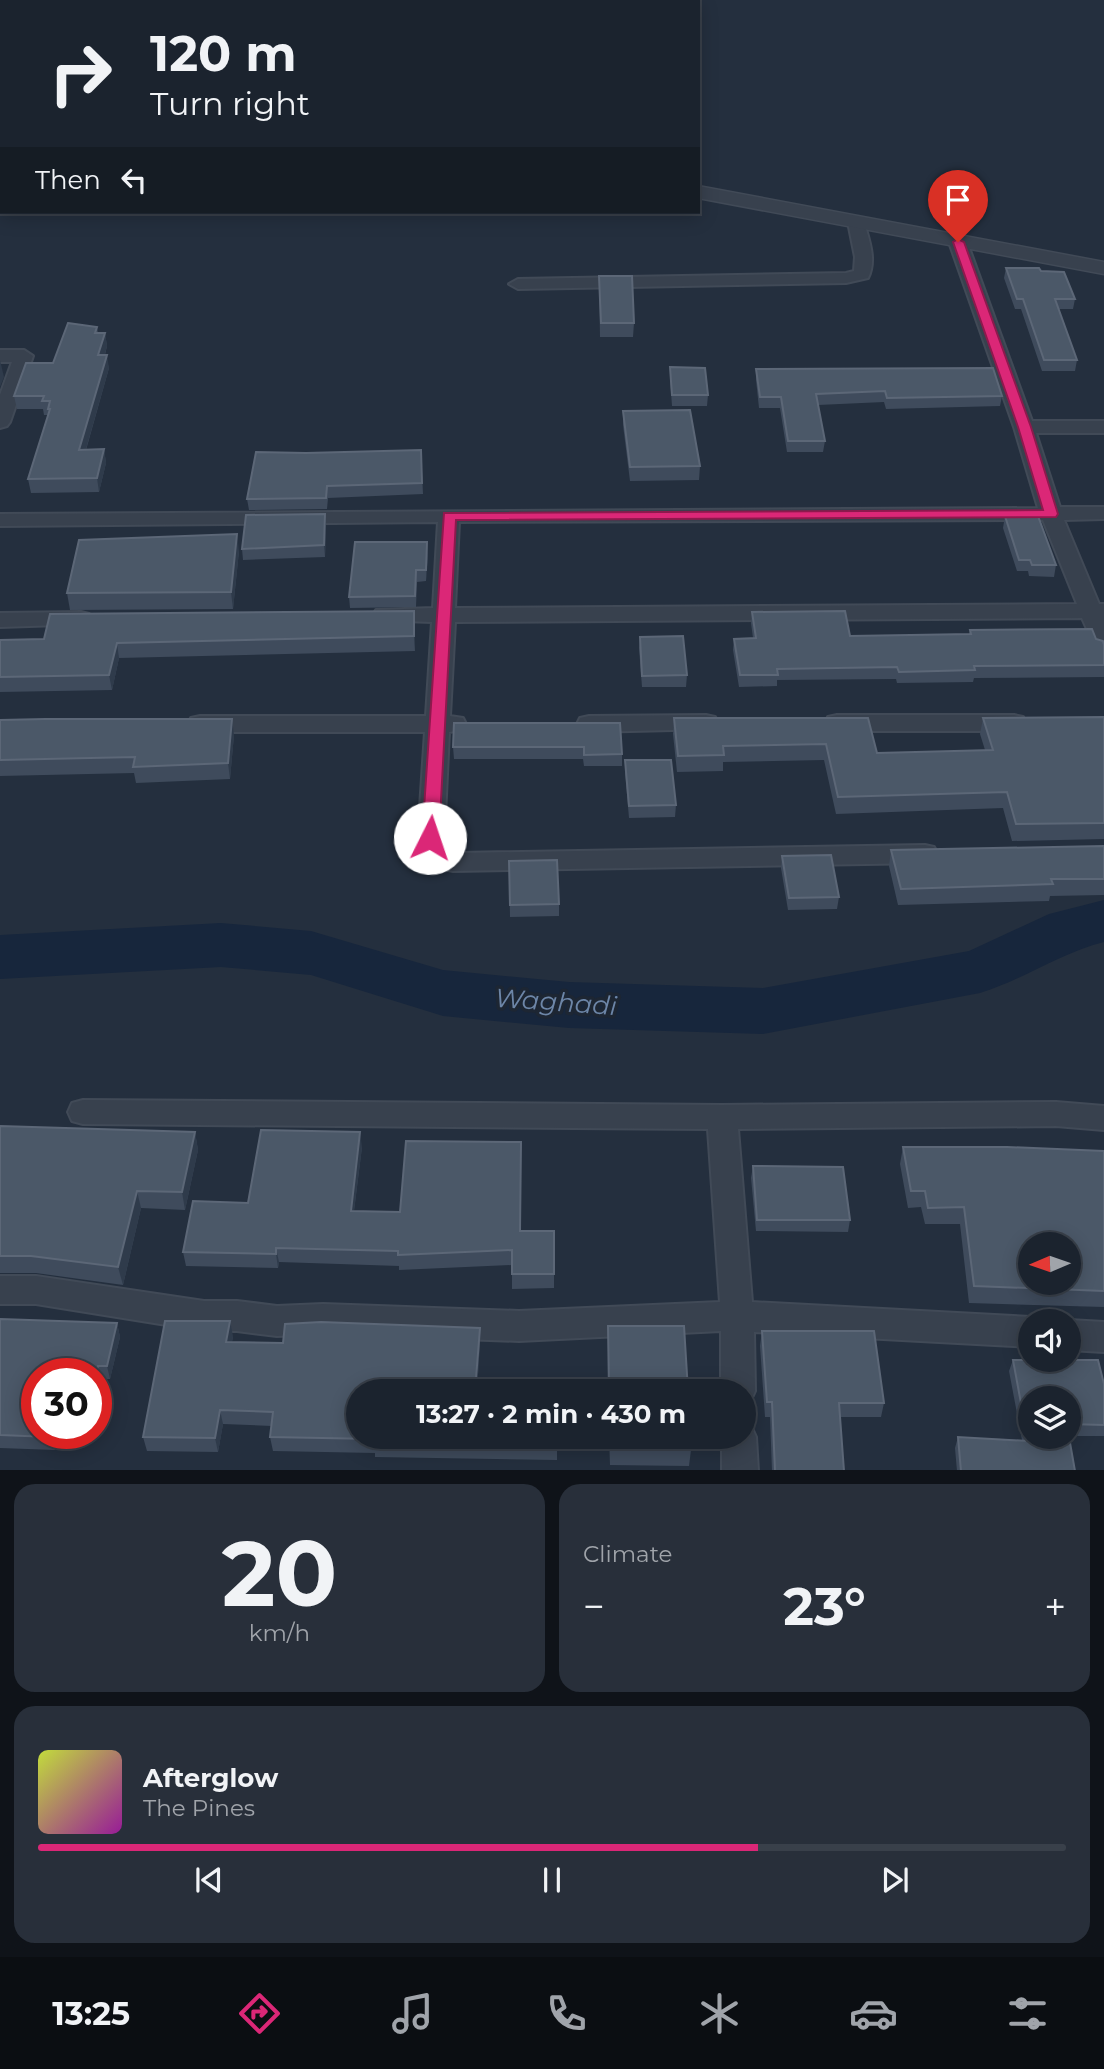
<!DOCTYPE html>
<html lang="en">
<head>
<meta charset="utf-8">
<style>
	:root { --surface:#1b232e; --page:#282f3a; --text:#f1f3f6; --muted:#a0a4aa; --line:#39404a; --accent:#db2777 }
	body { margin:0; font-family:Montserrat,sans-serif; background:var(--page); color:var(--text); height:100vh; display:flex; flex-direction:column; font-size:26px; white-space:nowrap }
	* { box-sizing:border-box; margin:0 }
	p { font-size:23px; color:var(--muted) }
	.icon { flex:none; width:38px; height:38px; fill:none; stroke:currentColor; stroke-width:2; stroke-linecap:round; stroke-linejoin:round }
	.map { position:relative; height:1470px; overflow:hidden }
	.drawer { display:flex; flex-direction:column; gap:14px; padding:14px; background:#0f1319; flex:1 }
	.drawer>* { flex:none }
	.guide { position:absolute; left:0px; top:0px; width:700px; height:214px; box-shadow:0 4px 18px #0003,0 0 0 2px var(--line); background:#1b232e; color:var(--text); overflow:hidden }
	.needle { width:46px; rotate:268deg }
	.tools { position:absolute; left:1018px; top:1232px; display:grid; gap:14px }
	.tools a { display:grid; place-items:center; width:63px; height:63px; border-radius:50%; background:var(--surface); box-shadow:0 4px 18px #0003,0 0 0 2px var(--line); font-size:35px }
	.speed { position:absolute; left:21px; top:1358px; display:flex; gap:14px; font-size:35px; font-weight:700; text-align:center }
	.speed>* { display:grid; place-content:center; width:91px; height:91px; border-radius:50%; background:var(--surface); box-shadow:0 4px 18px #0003,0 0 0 2px var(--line); line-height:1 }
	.speed .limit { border:10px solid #d22; background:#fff; color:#111 }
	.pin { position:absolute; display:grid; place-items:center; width:60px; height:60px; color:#fff; margin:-72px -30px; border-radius:50% 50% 50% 0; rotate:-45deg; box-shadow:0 0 7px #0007 }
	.pin .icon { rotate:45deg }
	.me { position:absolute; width:77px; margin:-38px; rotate:4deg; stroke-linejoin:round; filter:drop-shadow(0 0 5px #0008) }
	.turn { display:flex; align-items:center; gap:24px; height:147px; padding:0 35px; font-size:32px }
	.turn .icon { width:91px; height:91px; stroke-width:2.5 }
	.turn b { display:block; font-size:49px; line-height:60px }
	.then { display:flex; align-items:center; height:66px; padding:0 35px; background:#0003; gap:14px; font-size:26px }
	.big { font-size:52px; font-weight:700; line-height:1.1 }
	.drawer .tile { flex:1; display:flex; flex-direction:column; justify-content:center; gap:10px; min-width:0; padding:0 24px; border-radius:21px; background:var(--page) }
	.drawer .dial { align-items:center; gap:0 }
	.dial b { font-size:91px; line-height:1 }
	.song { display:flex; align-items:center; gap:21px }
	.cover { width:84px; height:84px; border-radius:10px; background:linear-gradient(135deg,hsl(70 70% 55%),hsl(300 70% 35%)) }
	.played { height:7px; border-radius:4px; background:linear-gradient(90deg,var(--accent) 70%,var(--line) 70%) }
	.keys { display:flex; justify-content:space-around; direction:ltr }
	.heat { display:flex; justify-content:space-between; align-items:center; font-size:38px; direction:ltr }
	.drawer .tiles { flex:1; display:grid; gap:14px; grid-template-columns:1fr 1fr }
	.tile:last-child { grid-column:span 2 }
	.trip { position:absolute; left:346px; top:1379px; width:410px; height:70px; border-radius:35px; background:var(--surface); box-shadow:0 4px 18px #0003,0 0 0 2px var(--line); font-weight:700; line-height:70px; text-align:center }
	.tab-bar { display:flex; height:112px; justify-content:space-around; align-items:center; background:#0b0e12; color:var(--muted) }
	.tab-bar .icon { width:49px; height:49px }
	.tab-bar .selected { color:var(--accent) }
	.tab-bar b { font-size:32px; color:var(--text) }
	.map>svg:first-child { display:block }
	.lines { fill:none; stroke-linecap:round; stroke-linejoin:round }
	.river { fill:#17263c; fill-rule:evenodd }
	.minor-casing { stroke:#414a57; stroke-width:4 }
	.tertiary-casing { stroke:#414a57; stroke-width:3 }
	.minor { fill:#38414e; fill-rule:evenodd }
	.tertiary { fill:#38414e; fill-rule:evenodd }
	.wall { fill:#3f4b5c }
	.shaded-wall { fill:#2f3b4b }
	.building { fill:#4b5868; stroke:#5c6777; stroke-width:2; fill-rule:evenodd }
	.route { fill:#db2777; stroke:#8e194d; stroke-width:2 }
	.labels { text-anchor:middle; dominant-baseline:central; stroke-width:7; stroke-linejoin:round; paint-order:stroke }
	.water-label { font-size:26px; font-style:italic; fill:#6d86a8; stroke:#1d2633 }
</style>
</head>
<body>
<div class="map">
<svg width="1104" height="1471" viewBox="0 0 1104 1471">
	<rect width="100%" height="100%" fill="#242f3e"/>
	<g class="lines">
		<path class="river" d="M1104,900V942C1060,953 1023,980 980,993L763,1034L569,1028L443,1016L311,975L221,967L0,979V935L221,923L311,931L443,970L569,982L763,988L969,951L1049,914Z"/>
		<defs>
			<g id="minor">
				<polygon points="58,0 73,0 57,2"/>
				<polygon points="0,63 2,63 0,73"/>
				<path d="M856,217L864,222C869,240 877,260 868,278L846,283L518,289L509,284L518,279L846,273L854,271L855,257L848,222Z"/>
				<path d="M958,237L967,242L1032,421H1104V433H1036L1060,507H1104V519L1064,520L1099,604H1104V651L1096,649L1082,618L455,622L450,716L463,718L466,724L463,730L449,732L444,838L447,844L459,853L925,845L934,847L938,854L934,861L925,863L453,871L444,869L428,856L418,838L425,732H200L191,730L188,724L191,718L200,716H426L432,622L376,620L373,615L376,610L433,608L438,522L0,526V514L1038,508L1014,427L949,242ZM1043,520L1077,604L455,608L459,522Z"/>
				<polygon points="0,350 24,350 33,356 10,422 7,426 0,428 0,395 12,362 0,362"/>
				<polygon points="81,612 89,614 92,619 89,624 0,627 0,613"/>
				<polygon points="706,715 715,717 718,723 715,729 589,732 580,730 577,724 580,718 589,716"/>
				<polygon points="837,715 1014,715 1023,717 1026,723 1023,729 1014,731 837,731 828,729 825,723 828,717"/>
				<polygon points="83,1100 722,1105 1056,1102 1104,1106 1104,1130 1056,1126 738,1129 752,1302 1031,1317 1042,1321 1031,1321 1031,1347 754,1332 755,1391 750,1402 744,1404 744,1391 721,1391 721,1331 519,1341 323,1334 277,1336 237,1331 204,1331 36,1304 0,1304 0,1276 36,1276 204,1301 237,1301 277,1306 323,1304 519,1311 720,1302 708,1129 83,1124 72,1121 68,1112 72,1103"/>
				<polygon points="1069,1320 1104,1322 1104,1352 1069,1350 1069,1321 1066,1321"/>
				<polygon points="744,1423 751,1426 756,1437 758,1471 722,1471 722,1437 744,1437"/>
			</g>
			<g id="tertiary">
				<rect x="0" y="78" width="2" height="10"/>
				<polygon points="698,186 1104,262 1104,274 698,198"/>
			</g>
		</defs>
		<use href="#minor" class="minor-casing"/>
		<use href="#tertiary" class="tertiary-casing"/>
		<use href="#minor" class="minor"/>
		<use href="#tertiary" class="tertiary"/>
	</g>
	<g class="wall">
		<polygon points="1006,268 1075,299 1073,309 1058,309 1077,360 1075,371 1042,371 1021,309 1015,309 1004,278"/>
		<polygon points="599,276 634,323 633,337 600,337"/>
		<polygon points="97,327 98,333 105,333 107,346 105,355 109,368 86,450 104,449 106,463 99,492 31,493 28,479 48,415 44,415 43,409 17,409 14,396"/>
		<polygon points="670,367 708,395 707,406 672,406 670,378"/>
		<polygon points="756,369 1002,396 1000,406 886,409 884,402 818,405 825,441 823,452 787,452 780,408 759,408 756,380"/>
		<polygon points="623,411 700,466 699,480 630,481 623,425"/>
		<polygon points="421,450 423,494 328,498 327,509 249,510 247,499 306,453"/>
		<polygon points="1005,516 1056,565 1054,577 1029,576 1028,571 1017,571 1003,528"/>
		<polygon points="326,526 325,557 243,560 242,549"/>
		<polygon points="239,551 233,609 70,610 67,593"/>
		<polygon points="428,553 426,581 417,582 416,607 350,608 349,597"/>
		<polygon points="414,611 415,651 119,658 112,690 0,692 0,640 44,639"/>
		<polygon points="752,612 850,636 969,634 970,630 1096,639 1104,645 1104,677 974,678 973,682 897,683 896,679 777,680 777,686 739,687 733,650 734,639 753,638 751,623"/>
		<polygon points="640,637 687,675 686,687 642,687 639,648"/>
		<polygon points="1104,717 1104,839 1012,841 1003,808 836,814 824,760 723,762 723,771 677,772 673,734 674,718 877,753 985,750 980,734 983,718"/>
		<polygon points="0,720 234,735 230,779 136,783 134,773 0,776"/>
		<polygon points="620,723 622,754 622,766 584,766 583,759 454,759 453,747"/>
		<polygon points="625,760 676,805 675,817 629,818 625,772"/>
		<polygon points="1104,846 1104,895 1050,896 1049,901 898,905 889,866 891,850"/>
		<polygon points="782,856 839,897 837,909 788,910 781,868"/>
		<polygon points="509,861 559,904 559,916 510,917"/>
		<polygon points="0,1126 195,1132 198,1150 185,1210 141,1208 123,1285 36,1273 0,1273"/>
		<polygon points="362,1147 354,1211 520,1231 554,1231 554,1288 512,1289 512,1265 399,1270 399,1266 279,1262 278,1268 186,1266 183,1252 248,1203"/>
		<polygon points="903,1147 1104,1151 1104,1307 969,1303 960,1224 925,1224 921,1207 908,1208 900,1164"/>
		<polygon points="753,1166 850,1220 848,1232 756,1231 751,1178"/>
		<polygon points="0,1319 117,1323 120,1337 110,1379 102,1379 96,1413 96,1374 37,1433 93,1433 91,1444 56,1445 55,1450 0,1448"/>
		<polygon points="608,1326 688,1391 608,1391"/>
		<polygon points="480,1328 480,1342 477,1391 557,1437 557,1460 375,1457 375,1453 273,1451 270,1437 272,1426 223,1424 218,1452 147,1451 143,1437 233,1336 232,1342 283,1343"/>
		<polygon points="762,1331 884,1403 881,1417 840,1417 844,1471 772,1471 770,1417 765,1417 760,1346"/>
		<polygon points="1013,1360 1104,1384 1104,1436 1069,1436 1069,1398 1031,1398 1075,1471 957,1471 955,1448 958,1437 1022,1440 1009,1371"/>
		<polygon points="609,1437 690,1437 691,1450 689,1466 610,1465"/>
	</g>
	<g class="shaded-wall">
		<polygon points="1,126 2,137 0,138 0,127"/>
		<polygon points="105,333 107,346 101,368 98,355"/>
		<polygon points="107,355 109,368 82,463 79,450"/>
		<polygon points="0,360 4,377 0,387"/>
		<polygon points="104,449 106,463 99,492 97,478"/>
		<polygon points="325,514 326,526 325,557 324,545"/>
		<polygon points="237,534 239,551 233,609 231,592"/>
		<polygon points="427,542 428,553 426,581 426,570"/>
		<polygon points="414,611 415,626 415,651 414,636"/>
		<polygon points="117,643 119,658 112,690 109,675"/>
		<polygon points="232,719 234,735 230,779 228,763"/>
		<polygon points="195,1132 198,1150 185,1210 182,1192"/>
		<polygon points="360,1132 362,1147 352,1226 351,1211"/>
		<polygon points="137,1191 141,1208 123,1285 118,1267"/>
		<polygon points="276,1248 279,1262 278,1268 276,1254"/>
		<polygon points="230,1321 233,1336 229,1357 226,1342"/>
		<polygon points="117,1323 120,1337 110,1379 107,1366"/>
		<polygon points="480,1328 480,1342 477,1391 475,1391"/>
		<polygon points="98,1366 102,1379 96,1413 96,1377"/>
		<polygon points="220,1410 223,1424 218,1452 215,1438"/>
		<polygon points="51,1433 52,1433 56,1445 55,1450 50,1437"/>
		<polygon points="88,1433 93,1433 91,1444"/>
	</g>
	<g class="building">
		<polygon points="1006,268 1039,268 1041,271 1064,272 1075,299 1055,299 1077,360 1044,360 1023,299 1017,299"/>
		<polygon points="599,276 632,276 634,323 601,323"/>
		<polygon points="68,323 97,327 95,333 105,333 98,355 107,355 79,450 104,449 97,478 28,479 50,409 48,409 50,401 42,401 44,396 14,396 26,363 53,363"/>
		<polygon points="670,367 705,368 708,395 672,395"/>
		<polygon points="993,368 1002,396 887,398 885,391 816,394 825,441 788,441 781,397 760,397 756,369"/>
		<polygon points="690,410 700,466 630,467 623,411"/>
		<polygon points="421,450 422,483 327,486 326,498 247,499 256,452 306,453"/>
		<polygon points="325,514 324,545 242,549 246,515"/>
		<polygon points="1005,516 1038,516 1056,565 1032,565 1030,560 1019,560"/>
		<polygon points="237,534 231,592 67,593 79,540"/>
		<polygon points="355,542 427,542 426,570 416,570 415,596 349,597"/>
		<polygon points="414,611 414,636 117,643 109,675 0,677 0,640 44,639 50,614"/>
		<polygon points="845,611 850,636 971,634 970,630 1092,629 1096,639 1103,641 1104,645 1104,665 974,666 975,670 899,672 897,667 777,669 778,675 740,675 734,639 756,638 752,612"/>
		<polygon points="683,636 687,675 642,676 640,637"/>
		<polygon points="1104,717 1104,823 1016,824 1007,792 838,797 826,744 723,746 724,755 678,756 674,718 868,718 877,753 993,750 983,718"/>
		<polygon points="45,719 232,719 228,763 133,767 135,757 0,760 0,720"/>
		<polygon points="454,723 620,723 622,754 584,755 584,747 453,747"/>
		<polygon points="625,760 671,760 676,805 629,806"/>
		<polygon points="1104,846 1104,879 1051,879 1053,884 901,889 891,850"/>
		<polygon points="831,855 839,897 789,898 782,856"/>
		<polygon points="557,860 559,904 510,905 509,861"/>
		<polygon points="0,1126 195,1132 182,1192 137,1191 118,1267 31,1256 0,1256"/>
		<polygon points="261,1130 360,1132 351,1211 400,1212 406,1141 521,1142 520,1231 554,1231 554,1274 512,1274 512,1250 398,1255 398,1251 276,1248 276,1254 183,1252 193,1201 248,1203"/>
		<path d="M903,1147H1007L1104,1151V1291L974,1286L964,1207L928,1208L925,1191H911ZM1031,1244H1069V1283H1031Z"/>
		<polygon points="753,1166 843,1167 850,1220 757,1220"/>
		<polygon points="0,1319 117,1323 107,1366 98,1366 96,1377 96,1374 37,1374 37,1433 51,1433 50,1437 0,1435"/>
		<polygon points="165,1321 230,1321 226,1342 283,1343 285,1324 321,1322 480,1328 475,1391 359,1391 359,1437 557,1437 557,1445 374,1443 374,1439 270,1437 273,1412 220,1410 215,1438 143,1437"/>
		<polygon points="608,1326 684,1326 688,1391 609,1391"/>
		<polygon points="762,1331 874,1331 884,1403 839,1403 844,1471 775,1471 772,1402 767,1402"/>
		<polygon points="1013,1360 1098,1360 1104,1384 1104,1425 1069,1424 1069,1398 1031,1398 1031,1437 1069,1437 1075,1471 961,1471 958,1437 1028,1441"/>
		<polygon points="610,1437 690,1437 691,1450 610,1449"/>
	</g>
	<polygon class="route" points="958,239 964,242 1031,427 1058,514 1056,517 456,520 439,838 436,842 425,842 422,838 444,513 1043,510 1018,427 953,242"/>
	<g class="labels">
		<g class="water-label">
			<text transform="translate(556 1002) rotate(4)">Waghadi</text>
		</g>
	</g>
</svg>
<div class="tools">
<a><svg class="needle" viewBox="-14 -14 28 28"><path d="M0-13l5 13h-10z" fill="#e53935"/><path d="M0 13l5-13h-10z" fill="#a0a4aa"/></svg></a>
<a><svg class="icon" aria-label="sound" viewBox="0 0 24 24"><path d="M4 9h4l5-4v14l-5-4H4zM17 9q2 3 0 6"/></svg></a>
<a><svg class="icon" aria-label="layers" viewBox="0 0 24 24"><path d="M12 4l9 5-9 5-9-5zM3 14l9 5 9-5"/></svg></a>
</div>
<div class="speed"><div class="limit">30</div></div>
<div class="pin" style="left:958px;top:242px;background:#d93025"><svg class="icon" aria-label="arrive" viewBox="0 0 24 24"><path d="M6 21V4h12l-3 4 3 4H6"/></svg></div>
<svg class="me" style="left:430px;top:838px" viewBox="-20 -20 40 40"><circle r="19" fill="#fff"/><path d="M0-13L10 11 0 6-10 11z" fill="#db2777"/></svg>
<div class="trip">13:27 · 2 min · 430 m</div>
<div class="guide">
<div class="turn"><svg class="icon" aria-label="right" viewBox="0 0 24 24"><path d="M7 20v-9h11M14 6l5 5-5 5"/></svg><div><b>120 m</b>Turn right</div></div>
<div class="then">Then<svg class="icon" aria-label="left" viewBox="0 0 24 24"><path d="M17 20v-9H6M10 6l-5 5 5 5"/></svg></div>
</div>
</div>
<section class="drawer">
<div class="tiles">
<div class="tile dial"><b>20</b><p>km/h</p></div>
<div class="tile"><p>Climate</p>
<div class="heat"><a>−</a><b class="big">23°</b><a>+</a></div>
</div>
<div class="tile">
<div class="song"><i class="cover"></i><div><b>Afterglow</b><p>The Pines</p></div></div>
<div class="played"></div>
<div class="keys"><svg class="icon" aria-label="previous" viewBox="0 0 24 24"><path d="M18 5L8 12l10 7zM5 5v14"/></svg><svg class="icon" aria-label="pause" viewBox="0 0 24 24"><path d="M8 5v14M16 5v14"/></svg><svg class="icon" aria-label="next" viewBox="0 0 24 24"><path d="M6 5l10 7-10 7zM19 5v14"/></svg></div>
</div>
</div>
</section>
<nav class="tab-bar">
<b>13:25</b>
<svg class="icon selected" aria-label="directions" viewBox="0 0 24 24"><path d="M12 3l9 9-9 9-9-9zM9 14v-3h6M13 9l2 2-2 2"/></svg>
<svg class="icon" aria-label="music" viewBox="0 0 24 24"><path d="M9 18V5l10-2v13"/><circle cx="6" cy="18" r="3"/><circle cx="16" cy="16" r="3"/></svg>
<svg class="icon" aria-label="phone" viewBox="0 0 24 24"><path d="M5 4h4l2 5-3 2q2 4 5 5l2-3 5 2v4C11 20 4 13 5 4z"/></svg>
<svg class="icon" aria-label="climate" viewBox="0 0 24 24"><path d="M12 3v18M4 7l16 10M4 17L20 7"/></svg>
<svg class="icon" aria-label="car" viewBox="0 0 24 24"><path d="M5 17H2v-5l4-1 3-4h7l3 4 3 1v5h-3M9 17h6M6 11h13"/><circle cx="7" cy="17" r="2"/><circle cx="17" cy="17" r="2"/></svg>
<svg class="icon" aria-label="filters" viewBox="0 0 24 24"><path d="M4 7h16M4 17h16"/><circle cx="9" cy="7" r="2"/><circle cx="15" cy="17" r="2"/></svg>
</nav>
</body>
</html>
